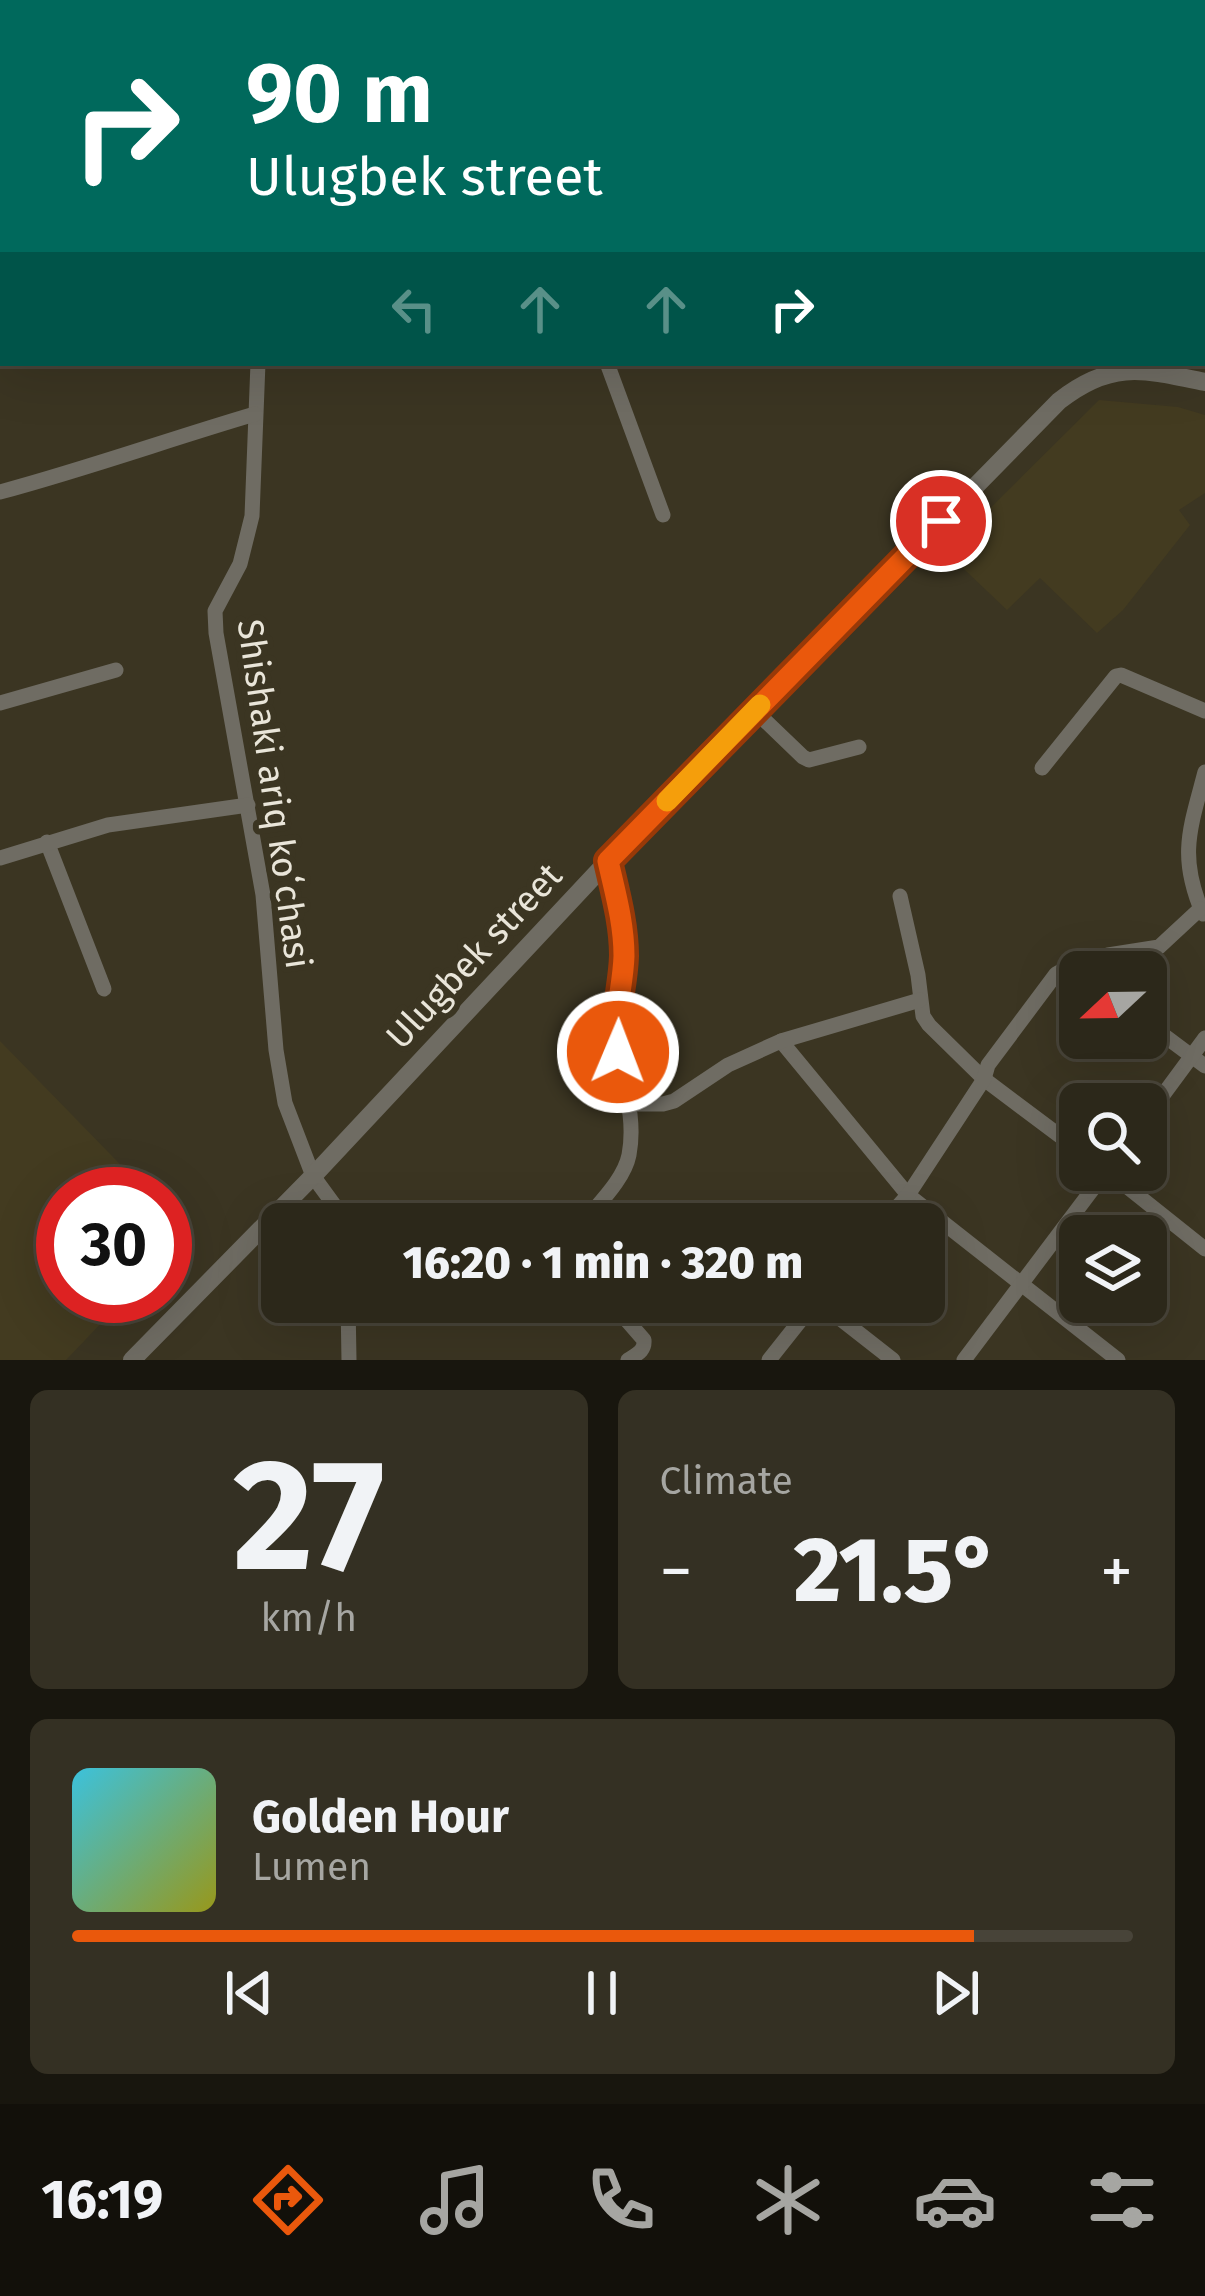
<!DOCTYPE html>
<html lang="en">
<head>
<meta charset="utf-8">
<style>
	:root { --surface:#2c281a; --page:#343023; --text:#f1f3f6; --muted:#a6a6a2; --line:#484439; --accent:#ea580c }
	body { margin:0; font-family:"Fira Sans",sans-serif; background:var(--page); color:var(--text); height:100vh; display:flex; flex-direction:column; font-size:45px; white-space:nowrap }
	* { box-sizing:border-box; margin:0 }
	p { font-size:39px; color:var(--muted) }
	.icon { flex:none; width:66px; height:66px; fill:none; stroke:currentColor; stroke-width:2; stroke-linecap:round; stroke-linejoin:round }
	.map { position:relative; height:1360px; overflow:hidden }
	.side { display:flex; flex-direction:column; gap:30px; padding:30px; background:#18160e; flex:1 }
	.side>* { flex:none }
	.banner { position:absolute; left:0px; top:0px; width:1206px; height:366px; box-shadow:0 12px 48px #0002,0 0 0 3px var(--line); background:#00695c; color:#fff; overflow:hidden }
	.needle { width:78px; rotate:248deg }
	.fabs { position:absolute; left:1059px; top:951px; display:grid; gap:24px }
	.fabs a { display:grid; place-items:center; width:108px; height:108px; border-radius:18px; background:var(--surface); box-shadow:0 12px 48px #0002,0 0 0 3px var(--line); font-size:60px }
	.speed { position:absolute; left:36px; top:1167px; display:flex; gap:24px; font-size:60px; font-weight:700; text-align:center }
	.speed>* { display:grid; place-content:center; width:156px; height:156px; border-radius:50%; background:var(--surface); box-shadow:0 12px 48px #0002,0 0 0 3px var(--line); line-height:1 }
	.speed .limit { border:18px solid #d22; background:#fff; color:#111 }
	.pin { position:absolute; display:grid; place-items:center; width:102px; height:102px; color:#fff; margin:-51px; border:6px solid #fff; border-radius:50%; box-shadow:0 3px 12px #0007 }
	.me { position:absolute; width:132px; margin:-66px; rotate:1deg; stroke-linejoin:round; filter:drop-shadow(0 0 9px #0008) }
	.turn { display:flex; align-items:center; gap:42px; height:252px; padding:0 48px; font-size:54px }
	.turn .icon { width:156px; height:156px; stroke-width:2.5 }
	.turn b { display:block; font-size:84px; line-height:102px }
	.lanes { display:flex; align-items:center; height:114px; padding:0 48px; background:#0003; justify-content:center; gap:60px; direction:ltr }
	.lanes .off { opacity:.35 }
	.big { font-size:90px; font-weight:800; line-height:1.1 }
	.side .tile { flex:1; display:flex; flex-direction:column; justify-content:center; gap:18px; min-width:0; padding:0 42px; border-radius:18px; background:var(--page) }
	.side .dial { align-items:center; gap:0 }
	.dial b { font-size:156px; line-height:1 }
	.song { display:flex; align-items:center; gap:36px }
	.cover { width:144px; height:144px; border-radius:18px; background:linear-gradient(135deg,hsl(190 70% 55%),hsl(60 70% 35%)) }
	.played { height:12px; border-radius:6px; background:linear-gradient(90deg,var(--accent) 85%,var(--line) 85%) }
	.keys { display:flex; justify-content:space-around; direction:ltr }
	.heat { display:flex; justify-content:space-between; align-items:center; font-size:66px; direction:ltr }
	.side .tiles { flex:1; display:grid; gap:30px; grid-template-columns:1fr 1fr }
	.tile:last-child { grid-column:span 2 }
	.trip { position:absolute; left:261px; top:1203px; width:684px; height:120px; border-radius:18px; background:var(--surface); box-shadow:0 12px 48px #0002,0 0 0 3px var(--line); font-weight:800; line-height:120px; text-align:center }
	.menu { display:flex; height:192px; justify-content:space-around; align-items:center; background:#12100a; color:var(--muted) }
	.menu .icon { width:84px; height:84px }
	.menu .active { color:var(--accent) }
	.menu b { font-size:54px; color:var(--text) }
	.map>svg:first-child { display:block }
	.built { fill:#433b20 }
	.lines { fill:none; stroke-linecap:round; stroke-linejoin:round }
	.minor { stroke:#6f6c63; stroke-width:15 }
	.tertiary { stroke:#6f6c63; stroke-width:18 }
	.route-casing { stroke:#983908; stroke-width:30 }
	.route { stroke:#ea580c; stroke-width:21 }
	.slow { stroke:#f59e0b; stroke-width:21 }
	.labels { text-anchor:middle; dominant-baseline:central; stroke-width:12; stroke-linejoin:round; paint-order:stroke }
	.street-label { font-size:36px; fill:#e9e5d9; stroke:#3b3522 }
</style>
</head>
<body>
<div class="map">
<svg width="1205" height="1360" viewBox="0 0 1205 1360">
	<rect width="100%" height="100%" fill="#3b3522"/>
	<g class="built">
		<polygon points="1099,400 1178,407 1205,415 1205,493 1179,510 1190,525 1123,610 1097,633 1040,578 1007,610 946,552"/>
		<polygon points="0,1041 149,1194 63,1194 63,1296 127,1296 66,1360 0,1360"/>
	</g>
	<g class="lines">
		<g class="minor">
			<polyline points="0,0 2,0"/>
			<polyline points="243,0 258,3"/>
			<polyline points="1101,0 1103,3"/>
			<polyline points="302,3 303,0"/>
			<polyline points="900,3 911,0"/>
			<polyline points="1203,67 1205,70"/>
			<polyline points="0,184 3,195"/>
			<polyline points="0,269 3,268"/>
			<polyline points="258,363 252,516 240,564 215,611 216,633 263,895 276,1050 285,1103 313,1176 348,1224"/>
			<polyline points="607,363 663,515"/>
			<path d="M0,492C86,469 170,439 255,414"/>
			<polyline points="0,703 116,670"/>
			<polyline points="755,711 803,757 809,760 859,747"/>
			<polyline points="1042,768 1116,676 1121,675 1205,711"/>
			<polyline points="47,842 104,989"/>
			<polyline points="0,858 108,825 248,805"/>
			<polyline points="900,896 918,975 923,1016 929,1025 984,1079 1080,1151"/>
			<path d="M1203,914C1178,856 1190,829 1205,772"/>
			<polyline points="1146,1022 1205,1066"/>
			<polyline points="781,1041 908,1195 1118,1360"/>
			<polyline points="631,1104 663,1104 674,1101 728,1065 781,1041 920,1000"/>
			<polyline points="1146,1118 1205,1038"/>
			<polyline points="1106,1170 1205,1249"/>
			<path d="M582,1224C598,1204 624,1180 629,1155C637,1113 620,1077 615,1036C612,1012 621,986 623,962C626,928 616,894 608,861"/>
			<polyline points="882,1224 908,1195 984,1079 988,1065 1056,974 1070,966 1108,955 1159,947 1200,909"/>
			<polyline points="348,1302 349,1360"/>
			<path d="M611,1302L644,1340C645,1351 637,1354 628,1360"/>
			<polyline points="819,1302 893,1360"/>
			<polyline points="769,1360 815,1302"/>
			<polyline points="964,1360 1107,1170"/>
		</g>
		<g class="tertiary">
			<polyline points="767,0 769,3"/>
			<path d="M132,1360L313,1176L608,861L1059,401C1111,360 1143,369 1205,382"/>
		</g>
	</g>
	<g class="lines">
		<defs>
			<path id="route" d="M618,1052C612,1019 623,989 624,956C624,923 615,892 608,861L941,521"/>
		</defs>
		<use href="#route" class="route-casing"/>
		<use href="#route" class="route"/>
		<polyline class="slow" points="667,801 760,705"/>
	</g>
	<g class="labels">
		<g class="street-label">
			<text transform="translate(274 794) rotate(82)">Shishaki ariq koʻchasi</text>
			<text transform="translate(474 956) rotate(-47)">Ulugbek street</text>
		</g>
	</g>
</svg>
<div class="fabs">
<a><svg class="needle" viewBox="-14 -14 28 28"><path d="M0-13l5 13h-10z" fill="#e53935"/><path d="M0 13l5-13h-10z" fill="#a6a6a2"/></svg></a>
<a><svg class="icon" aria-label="search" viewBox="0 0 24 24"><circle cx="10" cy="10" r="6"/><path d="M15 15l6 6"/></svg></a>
<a><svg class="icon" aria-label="layers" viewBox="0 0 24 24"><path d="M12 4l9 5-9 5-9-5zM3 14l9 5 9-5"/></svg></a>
</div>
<div class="speed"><div class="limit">30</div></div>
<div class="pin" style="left:941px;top:521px;background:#d93025"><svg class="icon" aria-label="arrive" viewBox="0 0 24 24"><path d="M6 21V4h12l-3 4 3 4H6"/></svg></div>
<svg class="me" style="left:618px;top:1052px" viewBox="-20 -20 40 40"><circle r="17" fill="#ea580c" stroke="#fff" stroke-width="3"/><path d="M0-11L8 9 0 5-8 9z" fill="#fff"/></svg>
<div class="trip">16:20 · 1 min · 320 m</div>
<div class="banner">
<div class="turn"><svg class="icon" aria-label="right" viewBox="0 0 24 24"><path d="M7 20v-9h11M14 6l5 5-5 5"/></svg><div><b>90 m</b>Ulugbek street</div></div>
<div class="lanes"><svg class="icon off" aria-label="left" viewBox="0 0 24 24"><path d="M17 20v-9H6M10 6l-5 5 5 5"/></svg><svg class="icon off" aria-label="ahead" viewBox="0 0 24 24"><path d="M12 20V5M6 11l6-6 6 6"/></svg><svg class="icon off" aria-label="ahead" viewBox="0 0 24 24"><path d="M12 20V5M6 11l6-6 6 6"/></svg><svg class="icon" aria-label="right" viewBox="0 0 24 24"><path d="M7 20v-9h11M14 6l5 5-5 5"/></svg></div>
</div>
</div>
<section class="side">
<div class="tiles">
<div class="tile dial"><b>27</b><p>km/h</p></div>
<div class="tile"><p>Climate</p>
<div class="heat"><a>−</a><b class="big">21.5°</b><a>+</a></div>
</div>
<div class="tile">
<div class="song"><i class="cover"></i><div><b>Golden Hour</b><p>Lumen</p></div></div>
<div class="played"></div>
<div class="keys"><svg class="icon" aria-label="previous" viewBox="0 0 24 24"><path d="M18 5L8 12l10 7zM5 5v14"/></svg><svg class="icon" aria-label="pause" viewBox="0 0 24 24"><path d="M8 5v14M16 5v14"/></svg><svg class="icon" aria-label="next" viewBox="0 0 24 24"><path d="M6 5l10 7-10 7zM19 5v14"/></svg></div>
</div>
</div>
</section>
<nav class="menu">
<b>16:19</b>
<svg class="icon active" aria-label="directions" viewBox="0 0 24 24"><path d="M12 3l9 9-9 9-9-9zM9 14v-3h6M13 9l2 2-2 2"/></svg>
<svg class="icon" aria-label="music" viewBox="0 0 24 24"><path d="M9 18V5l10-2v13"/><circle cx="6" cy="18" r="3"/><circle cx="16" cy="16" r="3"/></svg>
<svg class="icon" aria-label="phone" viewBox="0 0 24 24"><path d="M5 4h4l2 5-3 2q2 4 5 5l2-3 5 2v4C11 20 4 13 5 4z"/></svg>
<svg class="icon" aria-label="climate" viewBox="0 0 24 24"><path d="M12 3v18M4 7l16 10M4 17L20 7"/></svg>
<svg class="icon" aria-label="car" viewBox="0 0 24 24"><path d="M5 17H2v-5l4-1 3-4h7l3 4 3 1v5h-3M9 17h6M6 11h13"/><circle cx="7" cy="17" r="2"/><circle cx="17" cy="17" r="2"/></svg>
<svg class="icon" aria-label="filters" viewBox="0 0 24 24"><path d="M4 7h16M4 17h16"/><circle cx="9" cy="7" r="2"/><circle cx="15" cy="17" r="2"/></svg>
</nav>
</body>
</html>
